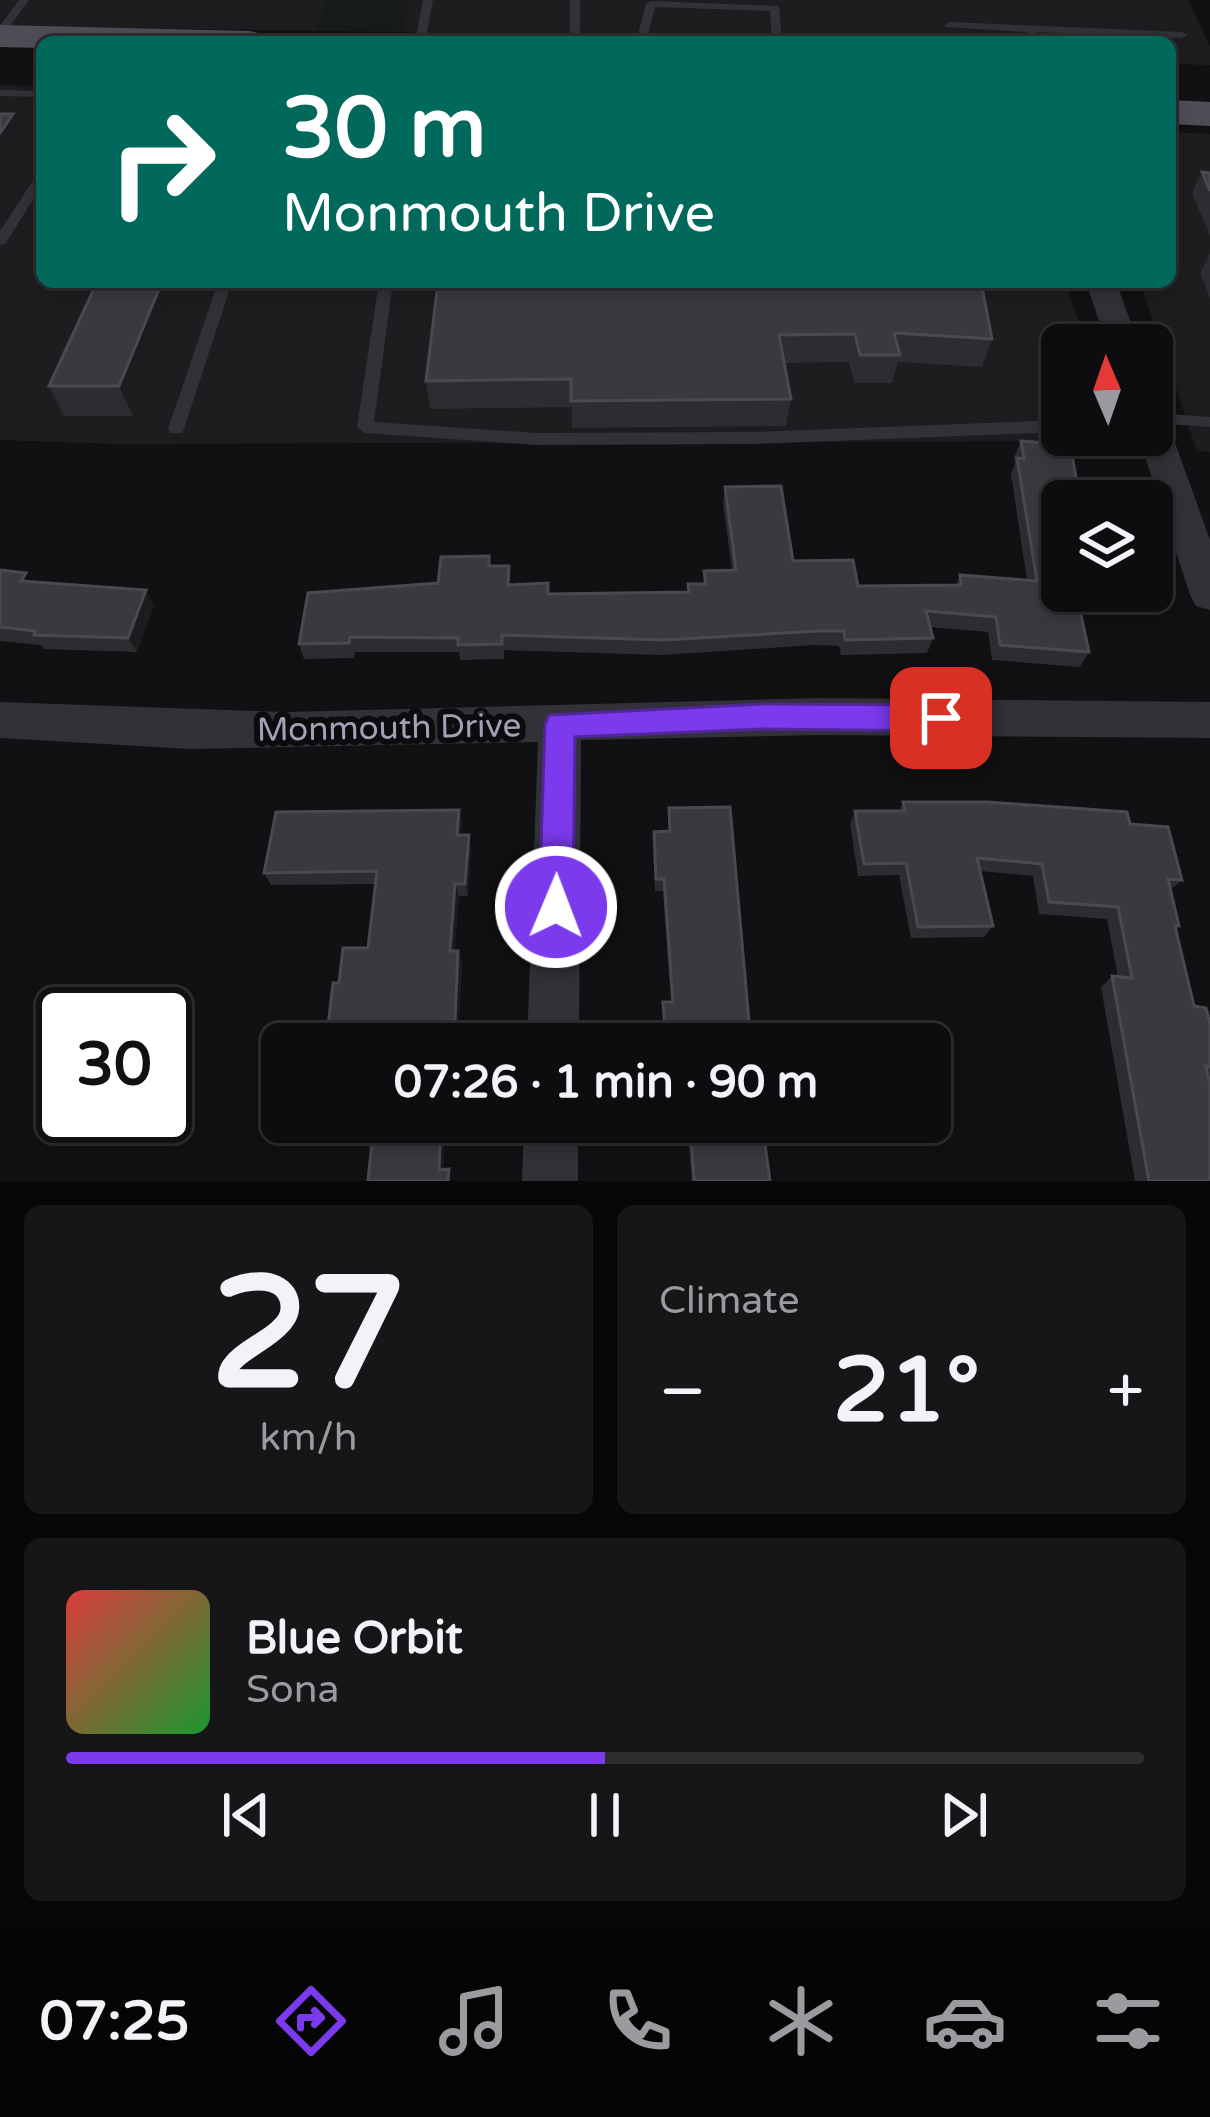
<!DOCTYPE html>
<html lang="en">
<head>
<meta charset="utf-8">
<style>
	:root { --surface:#0d0c0e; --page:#161517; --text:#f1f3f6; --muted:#9a9b9e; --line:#2d2c2e; --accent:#7c3aed }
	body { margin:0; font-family:"Varela Round",sans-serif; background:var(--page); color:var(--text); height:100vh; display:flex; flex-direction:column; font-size:45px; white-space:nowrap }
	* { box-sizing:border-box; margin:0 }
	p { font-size:39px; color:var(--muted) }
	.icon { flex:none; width:66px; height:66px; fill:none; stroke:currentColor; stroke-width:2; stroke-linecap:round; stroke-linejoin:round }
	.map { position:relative; height:1181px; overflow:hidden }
	.details { display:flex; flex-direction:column; gap:24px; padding:24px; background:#070708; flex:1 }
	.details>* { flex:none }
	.top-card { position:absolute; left:36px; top:36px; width:1140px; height:252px; border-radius:18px; box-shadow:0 6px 18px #0003,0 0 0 3px var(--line); background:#00695c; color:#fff; overflow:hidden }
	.needle { width:78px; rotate:358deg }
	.controls { position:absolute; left:1041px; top:324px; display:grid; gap:24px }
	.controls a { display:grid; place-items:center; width:132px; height:132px; border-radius:18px; background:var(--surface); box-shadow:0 6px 18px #0003,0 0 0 3px var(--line); font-size:60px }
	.speed { position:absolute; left:36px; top:987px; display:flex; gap:24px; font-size:60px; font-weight:700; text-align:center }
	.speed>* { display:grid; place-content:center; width:156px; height:156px; border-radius:50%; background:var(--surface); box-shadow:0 6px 18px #0003,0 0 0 3px var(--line); line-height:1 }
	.speed .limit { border:6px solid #111; border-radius:18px; background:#fff; color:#111 }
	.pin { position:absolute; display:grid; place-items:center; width:102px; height:102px; color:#fff; margin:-51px; border-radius:24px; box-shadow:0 6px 18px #0006 }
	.me { position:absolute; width:132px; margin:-66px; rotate:1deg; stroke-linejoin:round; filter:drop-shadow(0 0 9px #0008) }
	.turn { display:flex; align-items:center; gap:42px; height:252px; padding:0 48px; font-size:54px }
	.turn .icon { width:156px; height:156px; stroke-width:2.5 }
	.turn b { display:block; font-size:84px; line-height:102px }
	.big { font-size:90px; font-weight:800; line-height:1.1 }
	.details .tile { flex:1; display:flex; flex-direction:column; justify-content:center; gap:18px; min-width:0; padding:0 42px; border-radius:18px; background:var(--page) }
	.details .dial { align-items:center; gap:0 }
	.dial b { font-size:156px; line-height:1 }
	.song { display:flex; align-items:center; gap:36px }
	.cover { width:144px; height:144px; border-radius:18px; background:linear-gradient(135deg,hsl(0 70% 55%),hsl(130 70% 35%)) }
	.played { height:12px; border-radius:6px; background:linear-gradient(90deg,var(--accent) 50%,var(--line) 50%) }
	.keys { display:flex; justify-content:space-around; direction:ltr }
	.heat { display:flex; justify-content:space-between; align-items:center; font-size:66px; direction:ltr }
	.details .tiles { flex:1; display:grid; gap:24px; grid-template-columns:1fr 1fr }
	.tile:last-child { grid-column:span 2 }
	.trip { position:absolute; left:261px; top:1023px; width:690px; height:120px; border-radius:18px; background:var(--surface); box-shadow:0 6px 18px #0003,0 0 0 3px var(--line); font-weight:800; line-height:120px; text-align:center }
	.tabs { display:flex; height:192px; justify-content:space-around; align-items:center; background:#050506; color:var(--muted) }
	.tabs .icon { width:84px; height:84px }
	.tabs .active { color:var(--accent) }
	.tabs b { font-size:54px; color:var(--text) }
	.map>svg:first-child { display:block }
	.built { fill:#1d1c1f }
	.green { fill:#171c19 }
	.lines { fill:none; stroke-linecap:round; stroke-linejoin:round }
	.service { fill:#323137; fill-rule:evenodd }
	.minor { fill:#323137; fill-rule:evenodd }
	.primary { fill:#4e4d56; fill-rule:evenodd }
	.wall { fill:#2d2c30 }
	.shaded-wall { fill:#1c1b1e }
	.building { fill:#39393e; stroke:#4a4950; stroke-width:3 }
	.route { fill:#7c3aed; stroke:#51269a; stroke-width:3 }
	.labels { text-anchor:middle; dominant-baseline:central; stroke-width:12; stroke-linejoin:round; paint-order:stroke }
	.street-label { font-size:33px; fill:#a1a2b3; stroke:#0c0b0d }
</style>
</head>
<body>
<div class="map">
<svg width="1210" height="1181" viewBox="0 0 1210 1181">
	<rect width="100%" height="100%" fill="#111012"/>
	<g class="built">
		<polygon points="0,0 327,0 317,31 0,26"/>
		<polygon points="408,0 1188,0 1210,46 1210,65 1170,64 1170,42 640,42 402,32"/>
		<polygon points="0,85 42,86 42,282 1066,282 1086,345 1062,345 1062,435 1114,435 1116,441 118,444 0,440"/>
		<polygon points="1170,132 1210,134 1210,452 1197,451 1140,282 1170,282"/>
	</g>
	<polygon class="green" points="327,0 408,0 402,32 317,31"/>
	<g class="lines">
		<g class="service">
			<polygon points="19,0 29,0 4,35 0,36 0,26"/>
			<polygon points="423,0 433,0 425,42 415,42"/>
			<rect x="570" y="0" width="10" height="42"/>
			<polygon points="651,1 779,6 782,42 772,42 770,11 655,7 646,42 636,42 646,4"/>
			<polygon points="950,22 1182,32 1187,35 1182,38 1037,32 1038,42 1028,42 1026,32 946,27 945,25"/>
			<polygon points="0,90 42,91 42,97 0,96"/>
			<polygon points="42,172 42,186 5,244 0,245 0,231 38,173"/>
			<polygon points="218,282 232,282 184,429 182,433 170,433 168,429"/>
			<polygon points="379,282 393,282 374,422 536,433 754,432 1062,420 1062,432 754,444 536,445 365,433 357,427"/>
			<path d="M1061,282H1108L1109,284C1099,291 1071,289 1061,282Z"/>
			<polygon points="1152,413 1210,417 1210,427 1152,423"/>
		</g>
		<g class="minor">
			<polygon points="1086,282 1116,282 1139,345 1107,345"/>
			<polygon points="1152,414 1164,418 1169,426 1210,540 1210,610 1196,606 1190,595 1138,435 1152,435"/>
			<polygon points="820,698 1210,702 1210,738 820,735 581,740 579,1044 527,1044 538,742 191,749 0,738 0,702 286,712"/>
			<polygon points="524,1122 578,1122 578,1181 522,1181"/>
		</g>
		<g class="primary">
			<polygon points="0,25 250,31 263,34 268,42 42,42 42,48 0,47"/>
			<polygon points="1170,100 1210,102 1210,126 1170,124"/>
		</g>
	</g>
	<g class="wall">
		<polygon points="1202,172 1210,173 1210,236 1192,193"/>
		<polygon points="1210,253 1210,298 1200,273"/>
		<polygon points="97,282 184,282 133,416 64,416 49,386"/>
		<polygon points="438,283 992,339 982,367 898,362 892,383 854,383 849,362 785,363 791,399 786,426 572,428 572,407 430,409 426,381"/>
		<polygon points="1021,441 1062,501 1115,599 1106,614 1080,612 1089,652 1080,667 992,660 988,632 930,627 933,638 927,653 841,655 839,646 814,645 663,655 504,650 504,659 460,660 459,652 355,652 354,658 304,659 299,644 438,583 490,566 510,585 549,594 687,592 688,584 703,584 704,571 732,570 723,503 725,487 793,561 858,586 956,585 960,575 1027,580 1011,474 1015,464 1014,457"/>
		<polygon points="0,570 32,582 154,605 137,652 44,649 41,645 0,641"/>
		<polygon points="903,802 1130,824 1182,880 1170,890 1179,926 1176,929 1194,1006 1210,1023 1210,1074 1208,1076 1210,1181 1135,1181 1101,987 1112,976 1118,977 1107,919 1039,914 1033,876 980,871 993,926 984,937 911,938 899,875 858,876 850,824 855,811 899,811"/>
		<polygon points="669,808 751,1044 664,1044 663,1002 671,1002 663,891 655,891 653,844 654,832 668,831"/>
		<polygon points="459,810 462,823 461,835 471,848 468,896 459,896 454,951 458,951 462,962 458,1031 450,1031 368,948 376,884 271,885 264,873"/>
		<polygon points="677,1122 763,1122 762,1123 770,1181 692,1181 687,1124 677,1124"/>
	</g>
	<g class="shaded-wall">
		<polygon points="13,114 24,137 0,171 0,133"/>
		<polygon points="162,282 184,282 133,416 119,386"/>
		<polygon points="146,590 154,605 137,652 128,638"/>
		<polygon points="459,810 462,823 460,847 457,835"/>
		<polygon points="469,835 471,848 468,896 465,884"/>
		<polygon points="455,884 459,896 454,962 450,951"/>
		<polygon points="458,951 462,962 458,1031 455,1021"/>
		<polygon points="447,1021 450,1031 450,1044 446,1044"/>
		<polygon points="441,1122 446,1122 443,1176 439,1170"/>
	</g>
	<g class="building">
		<polygon points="0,114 13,114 0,133"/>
		<polygon points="1202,172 1210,173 1210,191"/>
		<polygon points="97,282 162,282 119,386 49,386"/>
		<polygon points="981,282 992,339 894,333 900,355 860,355 855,334 779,335 791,399 571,401 571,379 426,381 438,283"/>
		<polygon points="1021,441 1070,445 1077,482 1083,483 1087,501 1062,501 1062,591 1113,591 1115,599 1077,596 1089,652 1000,645 996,617 926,611 933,638 845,640 844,631 818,631 664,640 502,635 502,644 458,645 458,638 350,637 349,643 299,644 308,593 438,583 441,557 489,556 489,566 509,566 508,585 548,583 548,594 689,592 688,584 706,584 704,571 736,570 725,487 781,486 793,561 853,560 858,586 961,585 960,575 1037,581 1017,458 1024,459"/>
		<polygon points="0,570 26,573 21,581 146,590 128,638 34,635 35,631 0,627"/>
		<polygon points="903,802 987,802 1127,812 1130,824 1168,827 1182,880 1168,879 1179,926 1175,926 1194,1006 1206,1008 1210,1023 1210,1067 1206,1066 1210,1084 1210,1181 1149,1181 1112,976 1132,978 1118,907 1049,902 1042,864 977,858 993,926 918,927 906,863 864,864 855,811 905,811"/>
		<polygon points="730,807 751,1044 666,1044 663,1002 673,1002 664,879 656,879 654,832 670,831 669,808"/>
		<polygon points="459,810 457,835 469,835 465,884 455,884 450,951 458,951 455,1021 447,1021 446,1044 326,1044 333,983 339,983 343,948 368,948 377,871 264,873 276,812"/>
		<polygon points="374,1122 441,1122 439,1170 449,1169 448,1181 368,1181"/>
		<polygon points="690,1122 762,1122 770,1181 694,1181"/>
	</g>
	<polygon class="route" points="763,704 941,705 952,709 956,718 952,727 941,731 763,729 575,737 573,907 568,918 556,923 544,918 539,907 545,724 549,715"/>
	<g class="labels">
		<g class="street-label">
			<text transform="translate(389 728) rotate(-1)">Monmouth Drive</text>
		</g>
	</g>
</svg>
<div class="controls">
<a><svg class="needle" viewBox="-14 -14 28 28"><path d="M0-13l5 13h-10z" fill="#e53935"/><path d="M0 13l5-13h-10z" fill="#9a9b9e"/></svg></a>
<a><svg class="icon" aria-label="layers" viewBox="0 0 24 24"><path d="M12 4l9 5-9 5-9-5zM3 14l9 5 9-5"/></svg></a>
</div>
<div class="speed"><div class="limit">30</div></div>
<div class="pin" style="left:941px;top:718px;background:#d93025"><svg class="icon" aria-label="arrive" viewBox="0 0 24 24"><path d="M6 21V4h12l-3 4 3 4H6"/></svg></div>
<svg class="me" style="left:556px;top:907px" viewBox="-20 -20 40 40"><circle r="17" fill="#7c3aed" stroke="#fff" stroke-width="3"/><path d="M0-11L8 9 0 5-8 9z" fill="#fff"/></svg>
<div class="trip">07:26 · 1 min · 90 m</div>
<div class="top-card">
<div class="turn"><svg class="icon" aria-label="right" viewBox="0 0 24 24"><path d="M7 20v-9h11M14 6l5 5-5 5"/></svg><div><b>30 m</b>Monmouth Drive</div></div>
</div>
</div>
<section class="details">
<div class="tiles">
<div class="tile dial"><b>27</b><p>km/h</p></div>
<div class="tile"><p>Climate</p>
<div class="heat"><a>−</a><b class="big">21°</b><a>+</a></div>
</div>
<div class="tile">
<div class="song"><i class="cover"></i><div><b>Blue Orbit</b><p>Sona</p></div></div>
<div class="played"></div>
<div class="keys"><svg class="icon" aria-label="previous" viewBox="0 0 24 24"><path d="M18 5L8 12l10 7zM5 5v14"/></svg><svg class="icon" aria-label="pause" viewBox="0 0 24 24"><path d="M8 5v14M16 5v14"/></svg><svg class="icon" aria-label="next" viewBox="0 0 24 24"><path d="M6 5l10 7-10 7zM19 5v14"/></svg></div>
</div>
</div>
</section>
<nav class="tabs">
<b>07:25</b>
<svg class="icon active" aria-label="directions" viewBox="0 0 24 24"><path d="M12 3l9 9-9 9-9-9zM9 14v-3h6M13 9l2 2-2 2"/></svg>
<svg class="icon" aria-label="music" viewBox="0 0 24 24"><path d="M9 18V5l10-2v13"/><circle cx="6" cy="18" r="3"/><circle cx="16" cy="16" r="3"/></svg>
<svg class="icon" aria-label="phone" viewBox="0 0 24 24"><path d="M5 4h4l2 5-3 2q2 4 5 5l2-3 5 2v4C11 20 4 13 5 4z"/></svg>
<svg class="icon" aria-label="climate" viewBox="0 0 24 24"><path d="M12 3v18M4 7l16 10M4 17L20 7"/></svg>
<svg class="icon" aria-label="car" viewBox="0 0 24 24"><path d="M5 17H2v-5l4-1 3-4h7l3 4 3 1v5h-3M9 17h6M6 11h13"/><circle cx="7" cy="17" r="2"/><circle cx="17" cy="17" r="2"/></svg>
<svg class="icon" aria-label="filters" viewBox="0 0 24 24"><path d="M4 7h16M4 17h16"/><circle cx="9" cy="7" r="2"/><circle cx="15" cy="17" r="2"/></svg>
</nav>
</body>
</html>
